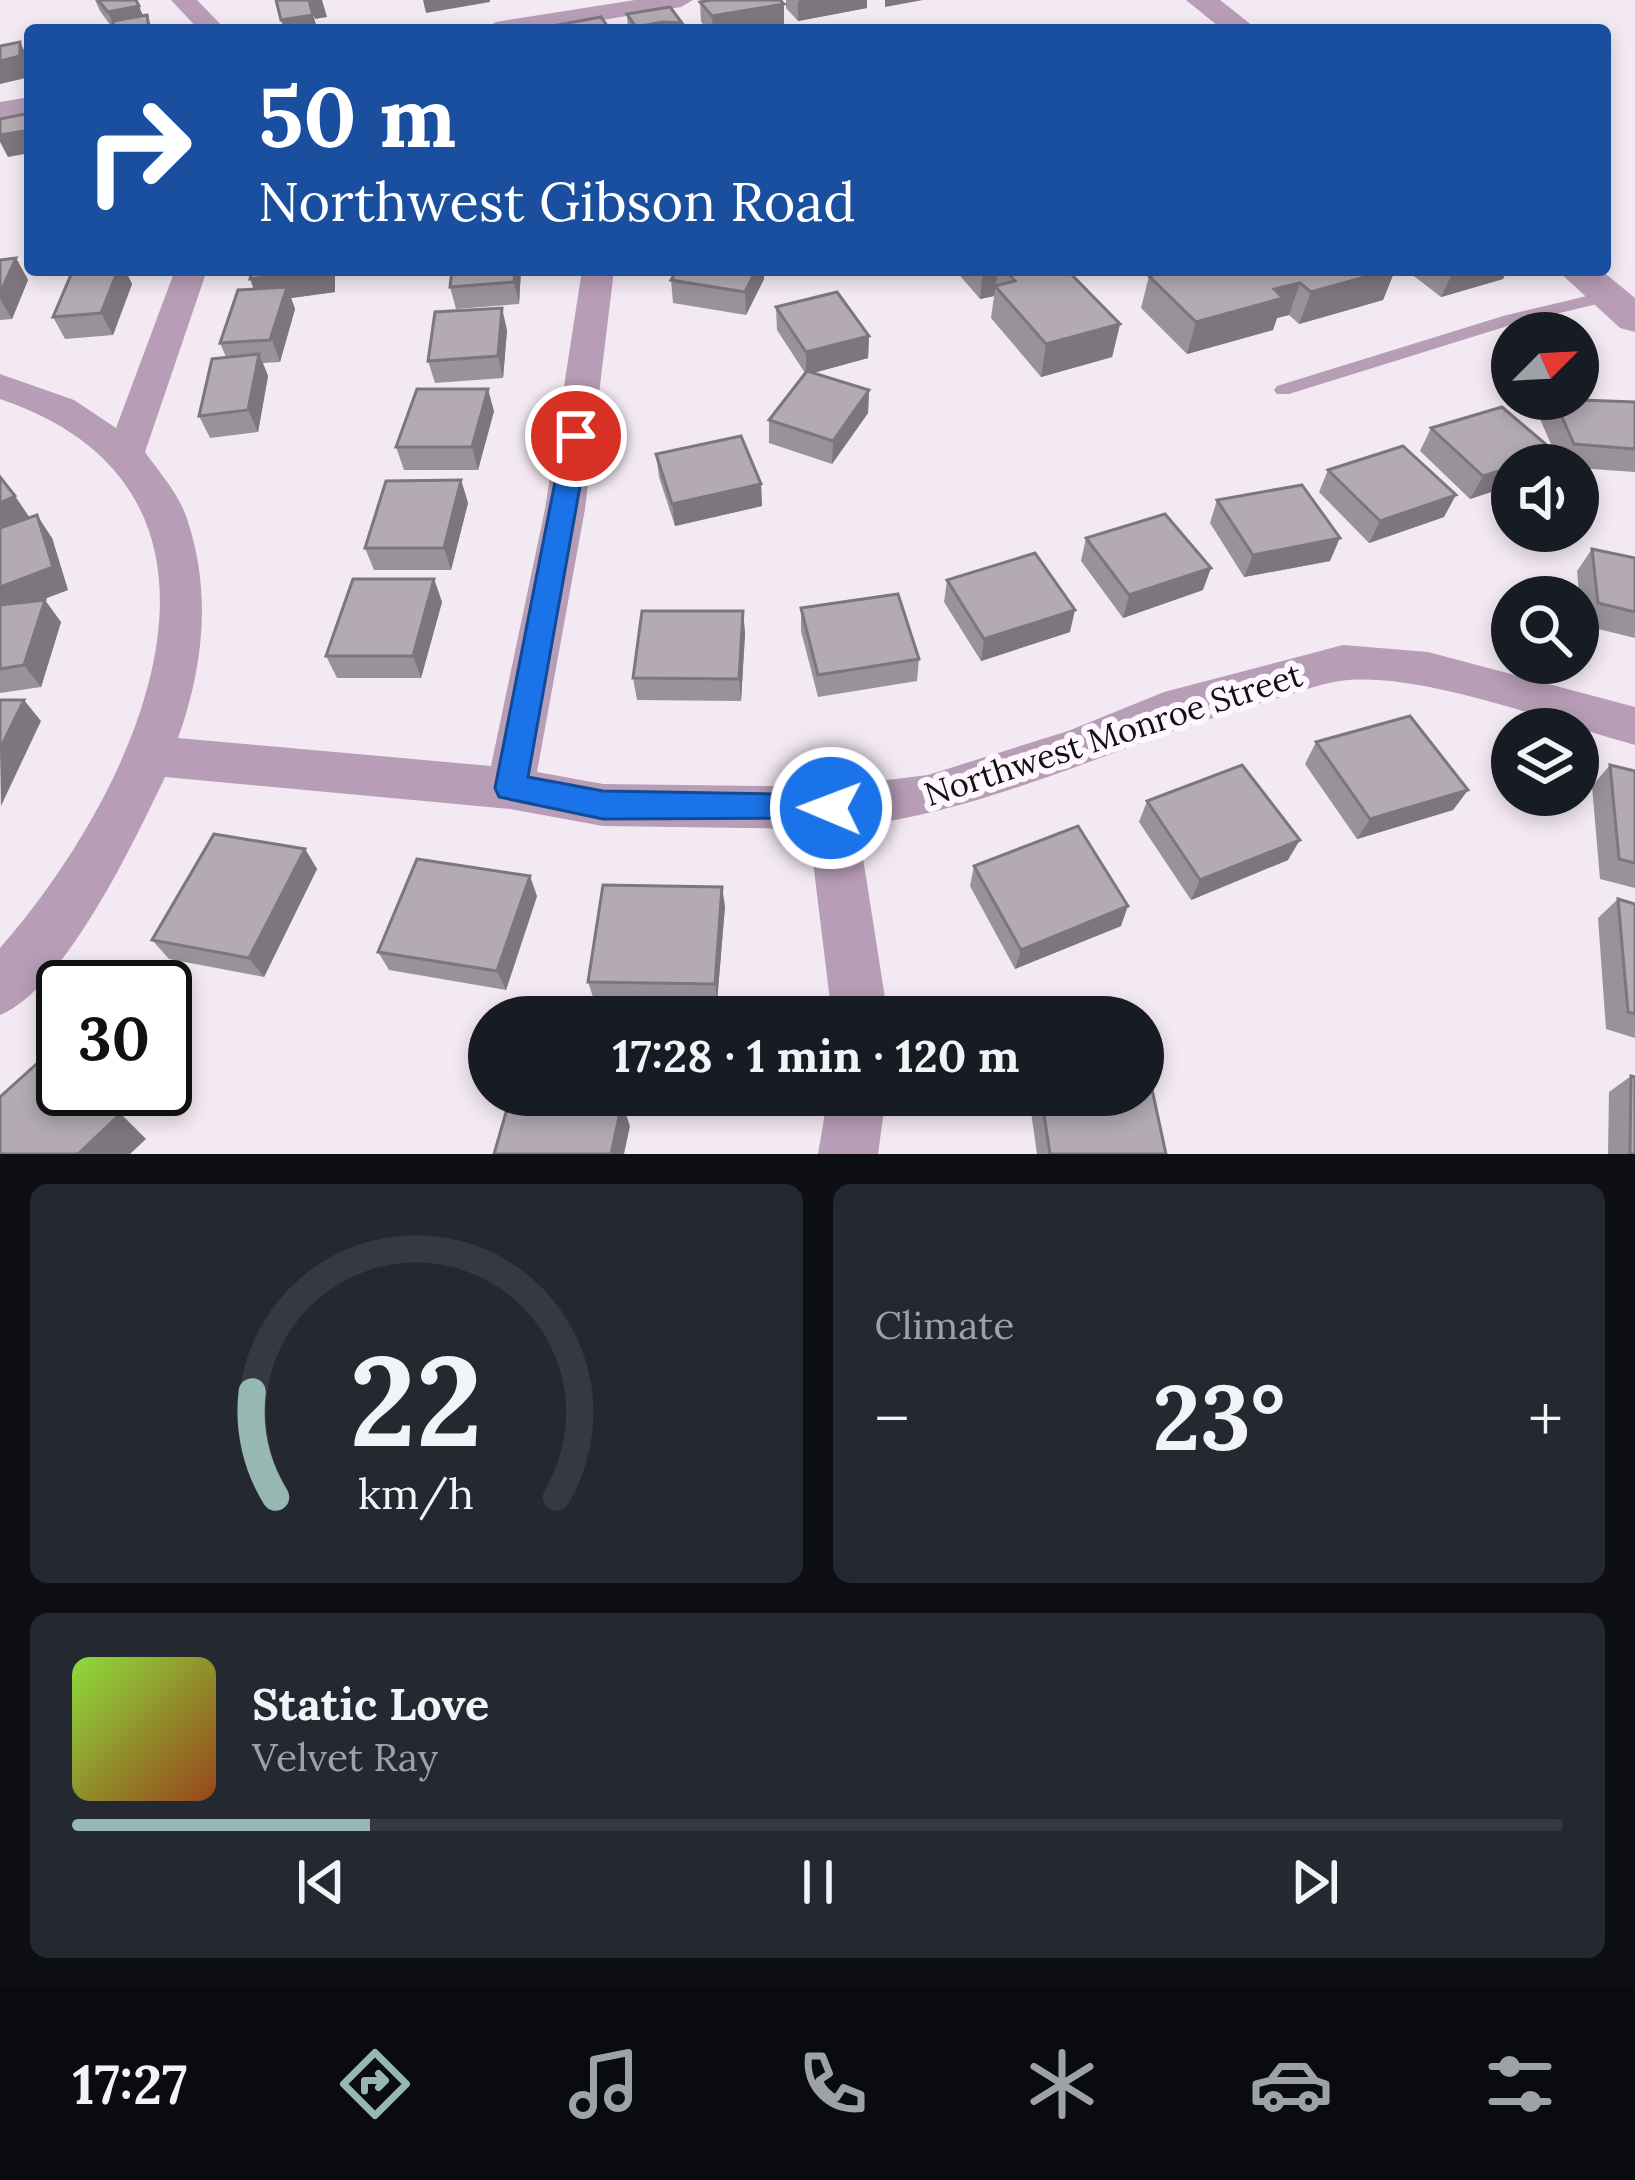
<!DOCTYPE html>
<html lang="en">
<head>
<meta charset="utf-8">
<style>
	:root { --surface:#171b24; --page:#242831; --text:#f1f3f6; --muted:#9ea1a6; --line:#363941; --accent:#97b7b2 }
	body { margin:0; font-family:Lora,serif; background:var(--page); color:var(--text); height:100vh; display:flex; flex-direction:column; font-size:45px; white-space:nowrap }
	* { box-sizing:border-box; margin:0 }
	p { font-size:39px; color:var(--muted) }
	.icon { flex:none; width:66px; height:66px; fill:none; stroke:currentColor; stroke-width:2; stroke-linecap:round; stroke-linejoin:round }
	.map { position:relative; height:1154px; overflow:hidden }
	.drawer { display:flex; flex-direction:column; gap:30px; padding:30px; background:#0d0f14; flex:1 }
	.drawer>* { flex:none }
	.banner { position:absolute; left:24px; top:24px; width:1587px; height:252px; border-radius:12px; box-shadow:0 6px 18px #0003; background:#1a4fa0; color:#fff; overflow:hidden }
	.needle { width:78px; rotate:66deg }
	.tools { position:absolute; left:1491px; top:312px; display:grid; gap:24px }
	.tools a { display:grid; place-items:center; width:108px; height:108px; border-radius:50%; background:var(--surface); box-shadow:0 6px 18px #0003; font-size:60px }
	.speed { position:absolute; left:36px; top:960px; display:flex; gap:24px; font-size:60px; font-weight:700; text-align:center }
	.speed>* { display:grid; place-content:center; width:156px; height:156px; border-radius:50%; background:var(--surface); box-shadow:0 6px 18px #0003; line-height:1 }
	.speed .limit { border:6px solid #111; border-radius:18px; background:#fff; color:#111 }
	.pin { position:absolute; display:grid; place-items:center; width:102px; height:102px; color:#fff; margin:-51px; border:6px solid #fff; border-radius:50%; box-shadow:0 3px 12px #0007 }
	.me { position:absolute; width:132px; margin:-66px; rotate:271deg; stroke-linejoin:round; filter:drop-shadow(0 0 9px #0008) }
	.turn { display:flex; align-items:center; gap:42px; height:252px; padding:0 36px; font-size:54px }
	.turn .icon { width:156px; height:156px; stroke-width:2.5 }
	.turn b { display:block; font-size:84px; line-height:102px }
	.big { font-size:90px; font-weight:700; line-height:1.1 }
	.drawer .tile { flex:1; display:flex; flex-direction:column; justify-content:center; gap:18px; min-width:0; padding:0 42px; border-radius:18px; background:var(--page) }
	.drawer .dial { align-items:center; gap:0 }
	.dial svg { height:312px; overflow:visible; fill:none; stroke:var(--line); stroke-width:7; stroke-linecap:round; text-anchor:middle }
	.dial text { fill:var(--text); stroke:none }
	.song { display:flex; align-items:center; gap:36px }
	.cover { width:144px; height:144px; border-radius:18px; background:linear-gradient(135deg,hsl(90 70% 55%),hsl(20 70% 35%)) }
	.played { height:12px; border-radius:6px; background:linear-gradient(90deg,var(--accent) 20%,var(--line) 20%) }
	.keys { display:flex; justify-content:space-around; direction:ltr }
	.heat { display:flex; justify-content:space-between; align-items:center; font-size:66px; direction:ltr }
	.drawer .tiles { flex:1; display:grid; gap:30px; grid-template-columns:1fr 1fr }
	.tile:last-child { grid-column:span 2 }
	.trip { position:absolute; left:468px; top:996px; width:696px; height:120px; border-radius:60px; background:var(--surface); box-shadow:0 6px 18px #0003; font-weight:700; line-height:120px; text-align:center }
	.dock { display:flex; height:192px; justify-content:space-around; align-items:center; background:#090b0e; color:var(--muted) }
	.dock .icon { width:84px; height:84px }
	.dock .current { color:var(--accent) }
	.dock b { font-size:54px; color:var(--text) }
	.map>svg:first-child { display:block }
	.lines { fill:none; stroke-linecap:round; stroke-linejoin:round }
	.service { fill:#b79db6; fill-rule:evenodd }
	.minor { fill:#b79db6; fill-rule:evenodd }
	.tertiary { fill:#b79db6; fill-rule:evenodd }
	.wall { fill:#9a9299 }
	.shaded-wall { fill:#7d777d }
	.building { fill:#b3aab2; stroke:#7d777d; stroke-width:3 }
	.route { fill:#1a73e8; stroke:#114b97; stroke-width:3 }
	.labels { text-anchor:middle; dominant-baseline:central; stroke-width:12; stroke-linejoin:round; paint-order:stroke }
	.street-label { font-size:33px; fill:#120f12; stroke:#fff7ff }
</style>
</head>
<body>
<div class="map">
<svg width="1635" height="1154" viewBox="0 0 1635 1154">
	<rect width="100%" height="100%" fill="#f3e9f2"/>
	<g class="lines">
		<g class="service">
			<polygon points="1094,270 1121,270 1113,275 1096,273"/>
			<polygon points="1608,291 1616,296 1614,300 1514,324 1289,394 1277,394 1274,390 1277,386 1503,316"/>
		</g>
		<g class="minor">
			<polygon points="171,0 197,0 226,30 199,30"/>
			<polygon points="635,0 693,0 681,7 542,30 483,30 496,22"/>
			<polygon points="30,97 30,113 0,118 0,102"/>
			<path d="M175,270H207L145,452C159,472 178,493 186,516C212,589 204,666 178,738L491,766L545,509L582,270H614L585,509L537,772L603,784L831,787L928,775L1068,731L1164,692L1343,645L1428,652L1635,707V745C1557,724 1419,670 1340,681C1314,685 1287,696 1261,703C1125,741 999,808 858,826L888,1017H832L809,829L603,826L510,809L165,777C135,840 64,990 0,1015V948C137,792 278,493 0,399V374L74,400L116,428Z"/>
			<polygon points="828,1095 886,1095 878,1154 818,1154"/>
		</g>
		<g class="tertiary">
			<polygon points="1186,0 1220,0 1258,30 1223,30"/>
			<polygon points="1557,270 1601,270 1635,298 1635,332 1620,328"/>
		</g>
	</g>
	<g class="wall">
		<polygon points="95,0 136,0 143,16 147,15 153,30 114,30 100,11"/>
		<polygon points="786,0 867,0 867,8 798,21 786,8"/>
		<polygon points="700,2 784,4 784,24 749,30 708,30 701,22"/>
		<polygon points="627,14 682,23 683,30 628,30"/>
		<polygon points="16,258 28,280 12,319 0,320 0,260"/>
		<polygon points="73,270 125,270 132,284 113,335 65,339 53,317"/>
		<polygon points="252,270 335,270 335,292 291,298 295,309 280,362 263,363 268,376 258,432 210,438 199,416 226,357 220,343 254,289"/>
		<polygon points="452,270 521,270 519,304 456,309 450,287"/>
		<polygon points="677,270 764,270 764,279 746,315 673,303 671,280"/>
		<polygon points="955,270 1052,270 1120,324 1112,357 1041,377 991,318 994,296 980,299"/>
		<polygon points="1172,270 1395,270 1383,300 1299,324 1289,315 1277,318 1273,330 1187,354 1141,308 1149,276"/>
		<polygon points="1406,270 1507,270 1503,279 1441,297"/>
		<polygon points="776,307 869,336 868,358 813,373 869,390 868,413 832,464 769,443 769,420 805,373 777,330"/>
		<polygon points="507,330 503,378 435,383 428,361"/>
		<polygon points="1551,399 1635,402 1635,472 1578,468 1578,465 1560,465 1555,455 1549,465 1512,465 1512,485 1470,499 1420,451 1431,428 1554,451 1540,419"/>
		<polygon points="494,411 478,470 404,470 396,447"/>
		<polygon points="656,454 761,484 762,506 675,526 659,477"/>
		<polygon points="1328,470 1444,517 1369,543 1319,492"/>
		<polygon points="0,477 29,518 52,538 68,590 39,601 61,622 41,687 0,693"/>
		<polygon points="461,480 468,503 451,570 374,570 365,548"/>
		<polygon points="1217,500 1330,561 1244,577 1210,523"/>
		<polygon points="1086,538 1203,590 1123,618 1081,561"/>
		<polygon points="1592,549 1635,558 1635,638 1582,625 1577,571"/>
		<polygon points="434,579 442,602 421,678 337,678 326,656"/>
		<polygon points="947,580 1070,632 981,661 944,602"/>
		<polygon points="801,608 919,659 917,681 818,697 801,631"/>
		<polygon points="743,611 745,634 741,701 637,700 633,678"/>
		<polygon points="1316,742 1468,790 1453,810 1357,839 1305,764"/>
		<polygon points="1610,765 1635,771 1635,888 1600,879 1592,786"/>
		<polygon points="1147,801 1288,860 1191,900 1139,822"/>
		<polygon points="305,849 317,869 264,977 169,959 152,940"/>
		<polygon points="974,866 1121,926 1015,969 970,886"/>
		<polygon points="537,896 506,990 389,970 378,952"/>
		<polygon points="1618,899 1635,904 1635,1038 1606,1029 1598,918"/>
		<polygon points="725,906 717,1002 594,1000 588,982"/>
		<polygon points="1631,1076 1635,1154 1608,1154 1609,1092"/>
		<polygon points="1030,1095 1143,1095 1166,1154 1037,1154 1029,1098"/>
	</g>
	<g class="shaded-wall">
		<polygon points="309,0 322,0 327,17 315,19"/>
		<polygon points="423,0 490,0 490,2 426,13"/>
		<polygon points="803,0 867,0 867,8 798,21 798,1"/>
		<polygon points="885,0 923,0 885,7"/>
		<polygon points="784,4 784,24 749,30 713,30 712,16"/>
		<polygon points="139,6 147,26 116,30 108,12"/>
		<polygon points="313,15 318,30 284,30 281,20"/>
		<polygon points="663,22 663,30 636,30 636,27"/>
		<polygon points="20,42 30,62 30,77 0,84 0,61"/>
		<polygon points="30,130 30,153 8,157 0,142 0,135"/>
		<polygon points="16,258 28,280 12,319 0,299 0,293"/>
		<polygon points="118,270 125,270 132,284 113,335 101,313"/>
		<polygon points="327,270 335,270 335,292 291,298 295,309 280,362 250,279"/>
		<polygon points="515,270 521,270 519,304 514,282"/>
		<polygon points="756,270 764,270 764,279 746,315 745,292"/>
		<polygon points="983,270 998,270 994,296 980,299"/>
		<polygon points="1390,270 1395,270 1383,300 1299,324 1311,292"/>
		<polygon points="1454,270 1507,270 1503,279 1441,297"/>
		<polygon points="1300,283 1289,315 1277,318 1273,330 1187,354 1196,322 1274,289"/>
		<polygon points="502,308 507,330 503,378 498,356"/>
		<polygon points="1120,324 1112,357 1041,377 1046,344"/>
		<polygon points="869,336 868,358 806,375 806,352"/>
		<polygon points="259,354 268,376 258,432 248,410"/>
		<polygon points="488,389 494,411 478,470 472,447"/>
		<polygon points="869,390 868,413 832,464 833,441"/>
		<polygon points="1556,453 1549,465 1518,465"/>
		<polygon points="1512,467 1512,485 1470,499 1483,476"/>
		<polygon points="461,480 468,503 451,570 444,548"/>
		<polygon points="761,484 762,506 675,526 672,504"/>
		<polygon points="1456,495 1444,517 1369,543 1380,521"/>
		<polygon points="15,496 30,518 0,533 0,503"/>
		<polygon points="37,515 52,538 68,590 6,613 0,606 0,587"/>
		<polygon points="1340,538 1330,561 1244,577 1253,555"/>
		<polygon points="1211,568 1203,590 1123,618 1129,595"/>
		<polygon points="434,579 442,602 421,678 413,656"/>
		<polygon points="45,600 61,622 41,687 24,665"/>
		<polygon points="1075,610 1070,632 981,661 984,639"/>
		<polygon points="743,611 745,634 741,701 739,679"/>
		<polygon points="24,700 41,721 1,806 0,749"/>
		<polygon points="1468,790 1453,810 1357,839 1370,819"/>
		<polygon points="1300,840 1288,860 1191,900 1200,880"/>
		<polygon points="305,849 317,869 264,977 249,958"/>
		<polygon points="530,876 537,896 506,990 497,971"/>
		<polygon points="722,887 725,906 717,1002 715,984"/>
		<polygon points="1128,906 1121,926 1015,969 1021,950"/>
		<polygon points="91,1089 96,1089 146,1139 130,1154 78,1154"/>
		<polygon points="622,1103 630,1126 624,1154 611,1154"/>
	</g>
	<g class="building">
		<polygon points="98,0 136,0 139,6 108,12"/>
		<polygon points="276,0 309,0 313,15 281,20"/>
		<polygon points="711,0 780,0 784,4 712,16 700,2"/>
		<polygon points="670,7 682,23 663,22 636,27 627,14"/>
		<polygon points="147,15 149,30 114,30 113,21"/>
		<polygon points="601,17 610,30 542,30 541,28"/>
		<polygon points="20,42 20,56 0,61 0,46"/>
		<polygon points="30,113 30,130 0,135 0,119"/>
		<polygon points="16,258 0,293 0,260"/>
		<polygon points="73,270 118,270 101,313 53,317"/>
		<polygon points="252,270 327,270 250,279"/>
		<polygon points="452,270 515,270 514,282 450,287"/>
		<polygon points="677,270 756,270 745,292 671,280"/>
		<polygon points="1005,270 1067,270 1120,324 1046,344 995,286 1015,281"/>
		<polygon points="1172,270 1390,270 1311,292 1300,283 1274,289 1283,298 1196,322 1149,276"/>
		<polygon points="287,287 270,340 220,343 238,290"/>
		<polygon points="837,292 869,336 806,352 776,307"/>
		<polygon points="502,308 498,356 428,361 435,312"/>
		<polygon points="259,354 248,410 199,416 212,359"/>
		<polygon points="807,371 869,390 833,441 769,420"/>
		<polygon points="417,389 488,389 472,447 396,447"/>
		<polygon points="1554,399 1635,402 1635,449 1574,444"/>
		<polygon points="1502,407 1556,453 1518,465 1512,465 1512,467 1483,476 1431,428"/>
		<polygon points="741,436 761,484 672,504 656,454"/>
		<polygon points="1403,446 1456,495 1380,521 1328,470"/>
		<polygon points="0,477 15,496 0,503"/>
		<polygon points="461,480 444,548 365,548 386,481"/>
		<polygon points="1302,485 1340,538 1253,555 1217,500"/>
		<polygon points="1165,514 1211,568 1129,595 1086,538"/>
		<polygon points="37,515 53,567 0,587 0,528"/>
		<polygon points="1592,549 1635,558 1635,612 1598,603"/>
		<polygon points="1035,553 1075,610 984,639 947,580"/>
		<polygon points="353,579 434,579 413,656 326,656"/>
		<polygon points="898,594 919,659 818,675 801,608"/>
		<polygon points="45,600 24,665 0,669 0,605"/>
		<polygon points="642,611 743,611 739,679 633,678"/>
		<polygon points="0,700 24,700 0,749"/>
		<polygon points="1410,716 1468,790 1370,819 1316,742"/>
		<polygon points="1242,765 1300,840 1200,880 1147,801"/>
		<polygon points="1610,765 1635,771 1635,863 1619,859"/>
		<polygon points="1078,826 1128,906 1021,950 974,866"/>
		<polygon points="214,834 305,849 249,958 152,940"/>
		<polygon points="417,859 530,876 497,971 378,952"/>
		<polygon points="603,885 722,887 715,984 588,982"/>
		<polygon points="1618,899 1635,904 1635,1014 1628,1012"/>
		<polygon points="52,1050 63,1061 63,1089 91,1089 118,1116 78,1154 0,1154 0,1097"/>
		<polygon points="1143,1071 1148,1071 1166,1154 1050,1154 1041,1095 1143,1095"/>
		<polygon points="1631,1076 1635,1077 1635,1154 1630,1154"/>
		<polygon points="511,1095 562,1095 622,1103 611,1154 494,1154"/>
	</g>
	<polygon class="route" points="576,428 589,436 528,777 603,791 831,795 842,799 847,808 842,818 603,819 499,797 495,788 564,436"/>
	<g class="labels">
		<g class="street-label">
			<text transform="translate(1113 734) rotate(-18)">Northwest Monroe Street</text>
		</g>
	</g>
</svg>
<div class="tools">
<a><svg class="needle" viewBox="-14 -14 28 28"><path d="M0-13l5 13h-10z" fill="#e53935"/><path d="M0 13l5-13h-10z" fill="#9ea1a6"/></svg></a>
<a><svg class="icon" aria-label="sound" viewBox="0 0 24 24"><path d="M4 9h4l5-4v14l-5-4H4zM17 9q2 3 0 6"/></svg></a>
<a><svg class="icon" aria-label="search" viewBox="0 0 24 24"><circle cx="10" cy="10" r="6"/><path d="M15 15l6 6"/></svg></a>
<a><svg class="icon" aria-label="layers" viewBox="0 0 24 24"><path d="M12 4l9 5-9 5-9-5zM3 14l9 5 9-5"/></svg></a>
</div>
<div class="speed"><div class="limit">30</div></div>
<div class="pin" style="left:576px;top:436px;background:#d93025"><svg class="icon" aria-label="arrive" viewBox="0 0 24 24"><path d="M6 21V4h12l-3 4 3 4H6"/></svg></div>
<svg class="me" style="left:831px;top:808px" viewBox="-20 -20 40 40"><circle r="17" fill="#1a73e8" stroke="#fff" stroke-width="3"/><path d="M0-11L8 9 0 5-8 9z" fill="#fff"/></svg>
<div class="trip">17:28 · 1 min · 120 m</div>
<div class="banner">
<div class="turn"><svg class="icon" aria-label="right" viewBox="0 0 24 24"><path d="M7 20v-9h11M14 6l5 5-5 5"/></svg><div><b>50 m</b>Northwest Gibson Road</div></div>
</div>
</div>
<section class="drawer">
<div class="tiles">
<div class="tile dial"><svg viewBox="0 0 100 80">
<path d="M14 69A42 42 0 1 1 86 69"/>
<path d="M14 69A42 42 0 0 1 8 42" stroke="#97b7b2"/>
<text x="50" y="56" font-size="32" font-weight="700">22</text>
<text x="50" y="72" font-size="11">km/h</text>
</svg></div>
<div class="tile"><p>Climate</p>
<div class="heat"><a>−</a><b class="big">23°</b><a>+</a></div>
</div>
<div class="tile">
<div class="song"><i class="cover"></i><div><b>Static Love</b><p>Velvet Ray</p></div></div>
<div class="played"></div>
<div class="keys"><svg class="icon" aria-label="previous" viewBox="0 0 24 24"><path d="M18 5L8 12l10 7zM5 5v14"/></svg><svg class="icon" aria-label="pause" viewBox="0 0 24 24"><path d="M8 5v14M16 5v14"/></svg><svg class="icon" aria-label="next" viewBox="0 0 24 24"><path d="M6 5l10 7-10 7zM19 5v14"/></svg></div>
</div>
</div>
</section>
<nav class="dock">
<b>17:27</b>
<svg class="icon current" aria-label="directions" viewBox="0 0 24 24"><path d="M12 3l9 9-9 9-9-9zM9 14v-3h6M13 9l2 2-2 2"/></svg>
<svg class="icon" aria-label="music" viewBox="0 0 24 24"><path d="M9 18V5l10-2v13"/><circle cx="6" cy="18" r="3"/><circle cx="16" cy="16" r="3"/></svg>
<svg class="icon" aria-label="phone" viewBox="0 0 24 24"><path d="M5 4h4l2 5-3 2q2 4 5 5l2-3 5 2v4C11 20 4 13 5 4z"/></svg>
<svg class="icon" aria-label="climate" viewBox="0 0 24 24"><path d="M12 3v18M4 7l16 10M4 17L20 7"/></svg>
<svg class="icon" aria-label="car" viewBox="0 0 24 24"><path d="M5 17H2v-5l4-1 3-4h7l3 4 3 1v5h-3M9 17h6M6 11h13"/><circle cx="7" cy="17" r="2"/><circle cx="17" cy="17" r="2"/></svg>
<svg class="icon" aria-label="filters" viewBox="0 0 24 24"><path d="M4 7h16M4 17h16"/><circle cx="9" cy="7" r="2"/><circle cx="15" cy="17" r="2"/></svg>
</nav>
</body>
</html>
